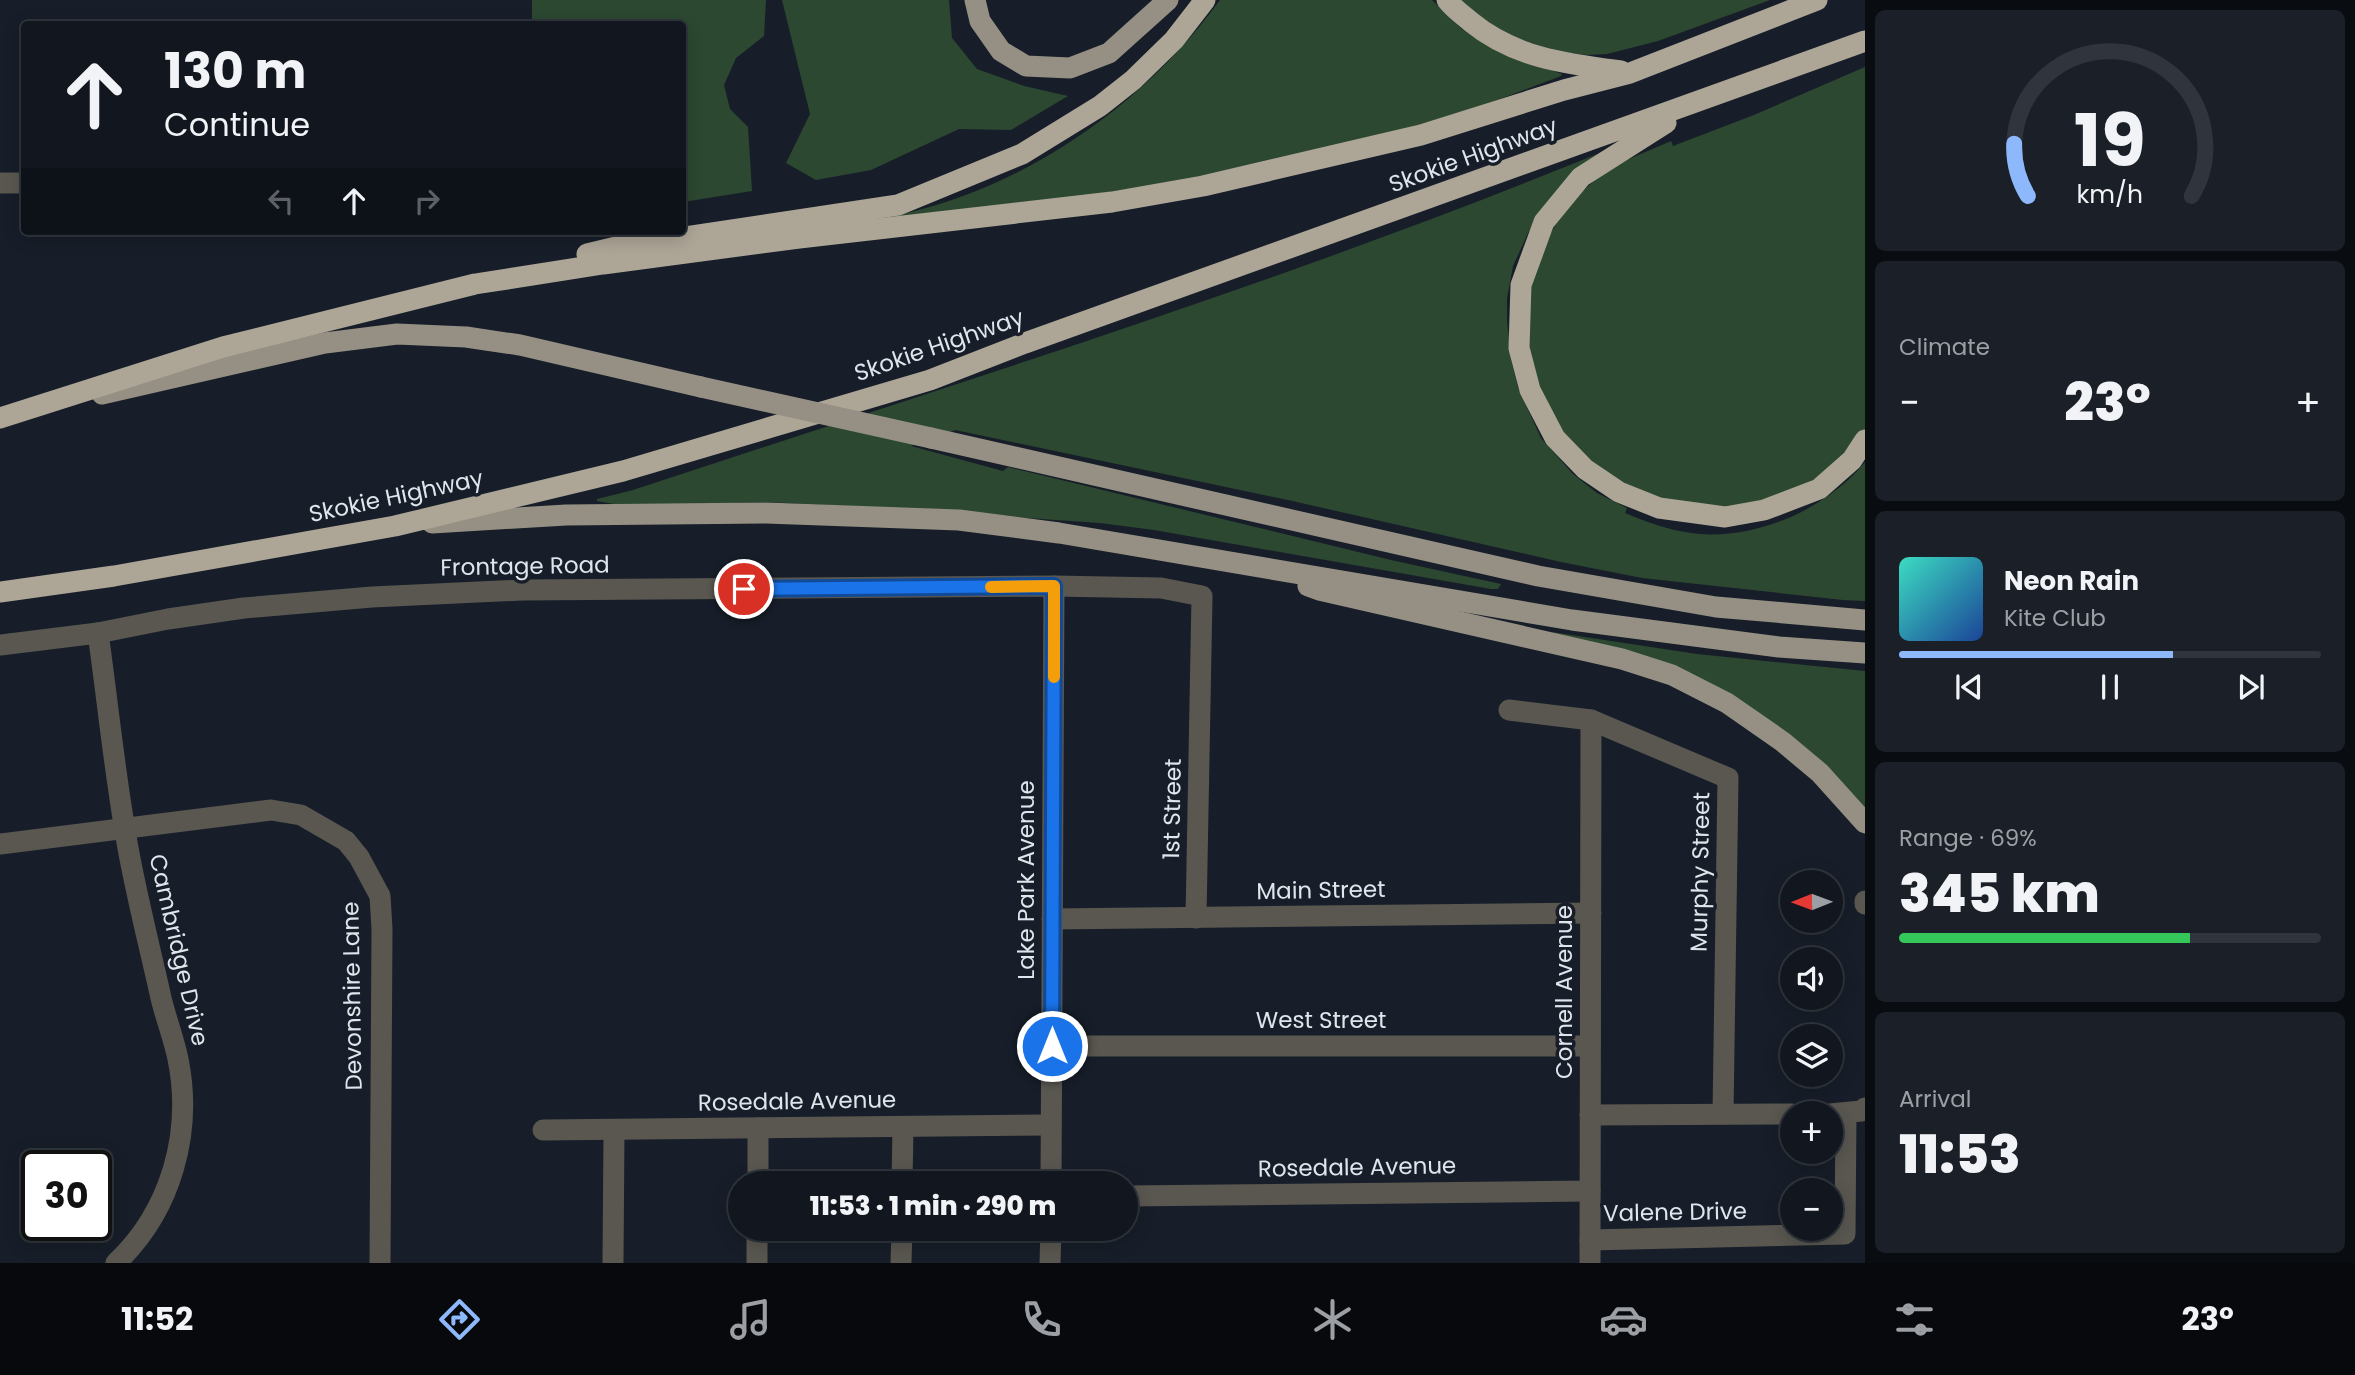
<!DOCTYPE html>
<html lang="en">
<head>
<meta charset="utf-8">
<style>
	:root { --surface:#11161f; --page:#1a1f28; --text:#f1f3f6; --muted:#9c9fa4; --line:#30353d; --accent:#8db9fc }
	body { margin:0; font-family:Poppins,sans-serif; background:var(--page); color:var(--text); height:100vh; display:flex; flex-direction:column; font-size:26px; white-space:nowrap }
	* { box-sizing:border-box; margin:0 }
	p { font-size:23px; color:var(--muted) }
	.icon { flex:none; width:38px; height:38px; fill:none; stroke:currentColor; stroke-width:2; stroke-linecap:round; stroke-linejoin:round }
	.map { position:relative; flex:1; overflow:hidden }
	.sheet { display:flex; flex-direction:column; gap:10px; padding:10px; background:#090c11; width:490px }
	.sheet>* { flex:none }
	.guide { position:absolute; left:21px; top:21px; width:665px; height:214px; border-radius:7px; box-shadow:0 4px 18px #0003,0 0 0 2px var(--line); background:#11161f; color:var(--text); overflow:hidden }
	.needle { width:46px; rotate:269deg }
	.buttons { position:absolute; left:1780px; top:870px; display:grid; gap:14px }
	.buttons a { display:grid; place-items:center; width:63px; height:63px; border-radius:50%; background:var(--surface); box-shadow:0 4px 18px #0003,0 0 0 2px var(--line); font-size:35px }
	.speed { position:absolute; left:21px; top:1150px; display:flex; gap:14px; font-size:35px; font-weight:700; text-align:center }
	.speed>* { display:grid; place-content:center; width:91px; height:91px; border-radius:50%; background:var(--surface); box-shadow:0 4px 18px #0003,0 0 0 2px var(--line); line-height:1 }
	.speed .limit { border:4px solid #111; border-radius:10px; background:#fff; color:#111 }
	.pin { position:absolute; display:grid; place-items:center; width:60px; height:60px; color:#fff; margin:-30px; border:4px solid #fff; border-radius:50%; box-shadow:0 2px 7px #0007 }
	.me { position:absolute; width:77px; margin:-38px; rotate:0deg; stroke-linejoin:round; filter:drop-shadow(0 0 5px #0008) }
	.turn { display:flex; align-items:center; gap:24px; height:147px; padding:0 28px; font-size:32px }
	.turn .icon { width:91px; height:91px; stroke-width:2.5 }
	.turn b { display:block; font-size:49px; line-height:60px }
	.lanes { display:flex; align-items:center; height:66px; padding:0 28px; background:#0003; justify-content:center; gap:35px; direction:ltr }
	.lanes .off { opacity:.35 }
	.big { font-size:52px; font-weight:800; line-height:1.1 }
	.sheet .tile { flex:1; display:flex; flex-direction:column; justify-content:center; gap:10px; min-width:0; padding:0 24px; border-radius:10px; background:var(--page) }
	.sheet .dial { align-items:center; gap:0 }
	.dial svg { height:182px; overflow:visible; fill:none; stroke:var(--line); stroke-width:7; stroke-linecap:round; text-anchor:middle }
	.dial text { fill:var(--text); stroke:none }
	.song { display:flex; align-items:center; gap:21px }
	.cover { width:84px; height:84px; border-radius:10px; background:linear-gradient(135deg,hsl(170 70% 55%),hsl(220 70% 35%)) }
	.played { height:7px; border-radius:4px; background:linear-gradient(90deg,var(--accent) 65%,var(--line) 65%) }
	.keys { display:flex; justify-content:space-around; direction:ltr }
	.heat { display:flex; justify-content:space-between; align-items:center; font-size:38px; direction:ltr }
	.charge { height:10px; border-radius:5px; background:linear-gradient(90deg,#34c759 69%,var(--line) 0) }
	.trip { position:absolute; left:728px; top:1171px; width:410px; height:70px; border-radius:35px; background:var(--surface); box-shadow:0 4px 18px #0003,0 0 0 2px var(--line); font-weight:800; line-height:70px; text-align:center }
	.menu { display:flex; height:112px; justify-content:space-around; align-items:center; background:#07090c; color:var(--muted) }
	.menu .icon { width:49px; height:49px }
	.menu .selected { color:var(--accent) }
	.menu b { font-size:32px; color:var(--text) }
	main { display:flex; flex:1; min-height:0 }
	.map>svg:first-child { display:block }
	.green { fill:#2c4831 }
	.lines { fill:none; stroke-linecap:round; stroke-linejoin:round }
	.minor { stroke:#595750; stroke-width:21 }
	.major { stroke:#959083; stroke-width:21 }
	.highway { stroke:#ada697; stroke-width:21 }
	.major-bridge { stroke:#959083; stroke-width:21 }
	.route-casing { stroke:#114b97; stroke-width:18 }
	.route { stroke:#1a73e8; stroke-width:12 }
	.slow { stroke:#f59e0b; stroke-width:12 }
	.labels { text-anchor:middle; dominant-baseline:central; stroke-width:7; stroke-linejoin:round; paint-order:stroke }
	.street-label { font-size:23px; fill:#e0e5ec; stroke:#171e29 }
</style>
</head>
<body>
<main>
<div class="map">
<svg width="1865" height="1263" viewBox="0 0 1865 1263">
	<rect width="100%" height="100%" fill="#171e29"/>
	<g class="green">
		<polygon points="532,0 766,0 764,36 736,58 724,85 730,109 748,127 752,191 683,202 682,24 532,24"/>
		<polygon points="782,0 949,0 952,38 977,69 1024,86 1068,96 1011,130 959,129 871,170 816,180 786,163 810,114"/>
		<path d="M1220,0H1432L1462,29L1499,52L1562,74L1561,76L1455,116C1357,140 1259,167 1160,184C1045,204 927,213 811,227C843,222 876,220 907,213C1032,183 1145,103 1220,0Z"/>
		<polygon points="1455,0 1770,0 1658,41 1607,54 1588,55 1549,51 1504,35"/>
		<polygon points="1865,67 1865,429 1850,449 1825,472 1797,490 1777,498 1722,510 1635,493 1569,444 1535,386 1527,341 1529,286 1546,241 1560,217 1578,195 1603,173 1629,159 1671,141 1673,146 1754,115"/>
		<path d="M1638,137L1547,203L1528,233L1513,266L1507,298V321L1511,359L1518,388L1541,438L1573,474L1597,493L1627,508L1625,513C1646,522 1669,530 1692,533C1753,542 1827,509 1865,462V601L1843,600L1642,578L1561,562L1288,500L955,430L911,446L1003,471L1008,467L1391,560L1501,584L1498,589H1491L1154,530L1100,523L850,506L766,502L625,506L597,501V499L633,490C970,379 1311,274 1638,137Z"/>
		<polygon points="1552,632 1697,654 1865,671 1865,814 1789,737"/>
	</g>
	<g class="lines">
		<g class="minor">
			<polyline points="0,183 24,183"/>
			<path d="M98,633C108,704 115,777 128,848C137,898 150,948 161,998C166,1019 174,1039 178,1059C193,1133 171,1211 116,1263"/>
			<polyline points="0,645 98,633 168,619 244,608 372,597 522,590 1054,586 1161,588 1202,596 1196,918"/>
			<polyline points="1509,710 1591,720 1728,778 1723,1114"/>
			<polyline points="0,844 271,810 301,815 346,841 359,857 380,896 382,929 380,1263"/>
			<polyline points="1865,901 1865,904"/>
			<polyline points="1052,919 1591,913"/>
			<polyline points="1052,1046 1590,1046"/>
			<polyline points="1830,1114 1861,1111 1865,1108"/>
			<polyline points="1590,1115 1792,1114"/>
			<polyline points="543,1130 1051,1125"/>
			<polyline points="758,1183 758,1128"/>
			<polyline points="902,1183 903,1127"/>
			<polyline points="1051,1183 1054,586"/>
			<polyline points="1125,1196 1590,1191"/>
			<polyline points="1590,1240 1845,1234 1846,1114"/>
			<polyline points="613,1263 614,1130"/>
			<polyline points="757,1263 757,1228"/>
			<polyline points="901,1263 902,1228"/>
			<polyline points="1050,1263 1051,1228"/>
			<polyline points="1590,1263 1591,720"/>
		</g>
		<g class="major">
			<polyline points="975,0 980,21 1001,51 1026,66 1070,68 1109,53 1168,0"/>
			<polyline points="102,394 325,343 397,334 466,337 520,345 701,387"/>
			<polyline points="931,438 1538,576 1716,607 1865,620"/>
			<polyline points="432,523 566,515 766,513 959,520 1059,533 1572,620 1779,647 1865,653"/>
			<polyline points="1308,586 1319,590 1622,659 1672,675 1727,703 1783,742 1820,773 1865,823"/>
		</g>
		<g class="highway">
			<path d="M1447,0C1454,9 1463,15 1471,22C1515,58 1567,64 1621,71"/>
			<polyline points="1666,123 1581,177 1544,222 1521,285 1519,348 1530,390 1555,438 1585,469 1619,492 1659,508 1725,517 1764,510 1819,489 1852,460 1865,440"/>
			<polyline points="587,254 612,248 898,205 1022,154 1100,106 1133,80 1174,40 1205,0"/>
			<polyline points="0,418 223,347 475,284 603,264 799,238 1112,202 1203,186 1421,135 1564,90 1630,73 1817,0"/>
			<polyline points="0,592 114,576 395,526 623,471 930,380 1025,343 1865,41"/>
		</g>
		<polyline class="major-bridge" points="701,387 931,438"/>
	</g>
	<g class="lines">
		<defs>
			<polyline id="route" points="744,589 1054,586 1052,1046"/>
		</defs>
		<use href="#route" class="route-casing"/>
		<use href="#route" class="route"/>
		<polyline class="slow" points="991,587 1054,586 1054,677"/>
	</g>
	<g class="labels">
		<g class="street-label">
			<text transform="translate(1473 155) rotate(-20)">Skokie Highway</text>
			<text transform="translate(939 345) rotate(-19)">Skokie Highway</text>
			<text transform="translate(396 496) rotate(-12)">Skokie Highway</text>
			<text transform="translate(525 566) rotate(-1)">Frontage Road</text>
			<text transform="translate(1172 809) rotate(-89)">1st Street</text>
			<text transform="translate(1700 872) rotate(-89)">Murphy Street</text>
			<text transform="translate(1026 880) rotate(-90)">Lake Park Avenue</text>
			<text transform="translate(1321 890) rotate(-1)">Main Street</text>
			<text transform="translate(179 950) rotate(77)">Cambridge Drive</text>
			<text transform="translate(1564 992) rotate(-90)">Cornell Avenue</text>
			<text transform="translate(352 996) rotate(-91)">Devonshire Lane</text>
			<text x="1321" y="1020">West Street</text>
			<text transform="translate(797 1101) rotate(-1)">Rosedale Avenue</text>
			<text transform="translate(1357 1167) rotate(-1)">Rosedale Avenue</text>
			<text transform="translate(1675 1212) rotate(-1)">Valene Drive</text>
		</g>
	</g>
</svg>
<div class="buttons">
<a><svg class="needle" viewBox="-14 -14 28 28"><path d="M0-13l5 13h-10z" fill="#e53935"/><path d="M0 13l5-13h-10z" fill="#9c9fa4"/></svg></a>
<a><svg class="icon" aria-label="sound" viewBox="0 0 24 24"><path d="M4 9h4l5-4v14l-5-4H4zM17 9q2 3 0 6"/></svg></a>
<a><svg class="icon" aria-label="layers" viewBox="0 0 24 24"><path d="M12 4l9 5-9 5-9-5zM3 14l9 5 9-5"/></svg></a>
<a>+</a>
<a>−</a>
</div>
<div class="speed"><div class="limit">30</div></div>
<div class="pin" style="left:744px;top:589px;background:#d93025"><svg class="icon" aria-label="arrive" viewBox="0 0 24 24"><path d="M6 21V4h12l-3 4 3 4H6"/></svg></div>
<svg class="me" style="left:1052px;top:1046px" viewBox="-20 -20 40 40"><circle r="17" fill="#1a73e8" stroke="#fff" stroke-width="3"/><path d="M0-11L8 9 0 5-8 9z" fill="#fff"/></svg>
<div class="trip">11:53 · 1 min · 290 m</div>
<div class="guide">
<div class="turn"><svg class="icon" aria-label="ahead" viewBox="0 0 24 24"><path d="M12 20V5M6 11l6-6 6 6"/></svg><div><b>130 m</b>Continue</div></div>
<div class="lanes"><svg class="icon off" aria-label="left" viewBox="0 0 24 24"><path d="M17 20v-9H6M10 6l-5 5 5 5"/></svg><svg class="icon" aria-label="ahead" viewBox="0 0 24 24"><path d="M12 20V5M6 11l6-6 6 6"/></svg><svg class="icon off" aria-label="right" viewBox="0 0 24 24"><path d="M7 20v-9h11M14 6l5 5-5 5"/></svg></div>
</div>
</div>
<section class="sheet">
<div class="tile dial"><svg viewBox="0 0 100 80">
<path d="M14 69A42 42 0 1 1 86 69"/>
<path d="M14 69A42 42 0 0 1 8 46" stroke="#8db9fc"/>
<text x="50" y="56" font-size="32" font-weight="700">19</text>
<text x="50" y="72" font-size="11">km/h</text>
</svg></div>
<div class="tile"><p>Climate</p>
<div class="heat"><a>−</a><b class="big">23°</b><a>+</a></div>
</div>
<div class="tile">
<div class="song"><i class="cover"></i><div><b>Neon Rain</b><p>Kite Club</p></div></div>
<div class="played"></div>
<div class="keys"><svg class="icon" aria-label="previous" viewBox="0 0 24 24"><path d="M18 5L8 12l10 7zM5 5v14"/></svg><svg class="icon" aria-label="pause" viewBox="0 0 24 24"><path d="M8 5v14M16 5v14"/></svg><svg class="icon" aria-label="next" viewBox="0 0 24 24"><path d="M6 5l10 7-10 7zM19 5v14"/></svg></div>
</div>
<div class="tile"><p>Range · 69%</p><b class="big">345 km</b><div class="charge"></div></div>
<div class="tile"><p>Arrival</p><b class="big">11:53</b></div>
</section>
</main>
<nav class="menu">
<b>11:52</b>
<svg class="icon selected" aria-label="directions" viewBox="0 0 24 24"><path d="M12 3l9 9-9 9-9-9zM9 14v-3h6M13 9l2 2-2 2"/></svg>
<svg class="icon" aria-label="music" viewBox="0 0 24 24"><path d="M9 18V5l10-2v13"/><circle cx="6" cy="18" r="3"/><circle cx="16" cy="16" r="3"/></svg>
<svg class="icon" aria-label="phone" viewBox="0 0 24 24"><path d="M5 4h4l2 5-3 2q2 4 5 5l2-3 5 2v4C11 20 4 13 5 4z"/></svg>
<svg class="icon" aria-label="climate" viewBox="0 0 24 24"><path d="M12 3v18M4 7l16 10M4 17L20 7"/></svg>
<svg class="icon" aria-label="car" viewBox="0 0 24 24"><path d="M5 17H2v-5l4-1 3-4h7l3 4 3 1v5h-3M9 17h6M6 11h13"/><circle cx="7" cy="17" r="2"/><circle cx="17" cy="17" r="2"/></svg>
<svg class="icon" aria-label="filters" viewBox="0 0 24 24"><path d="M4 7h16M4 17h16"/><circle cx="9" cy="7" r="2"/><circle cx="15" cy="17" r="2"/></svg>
<b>23°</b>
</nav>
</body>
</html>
